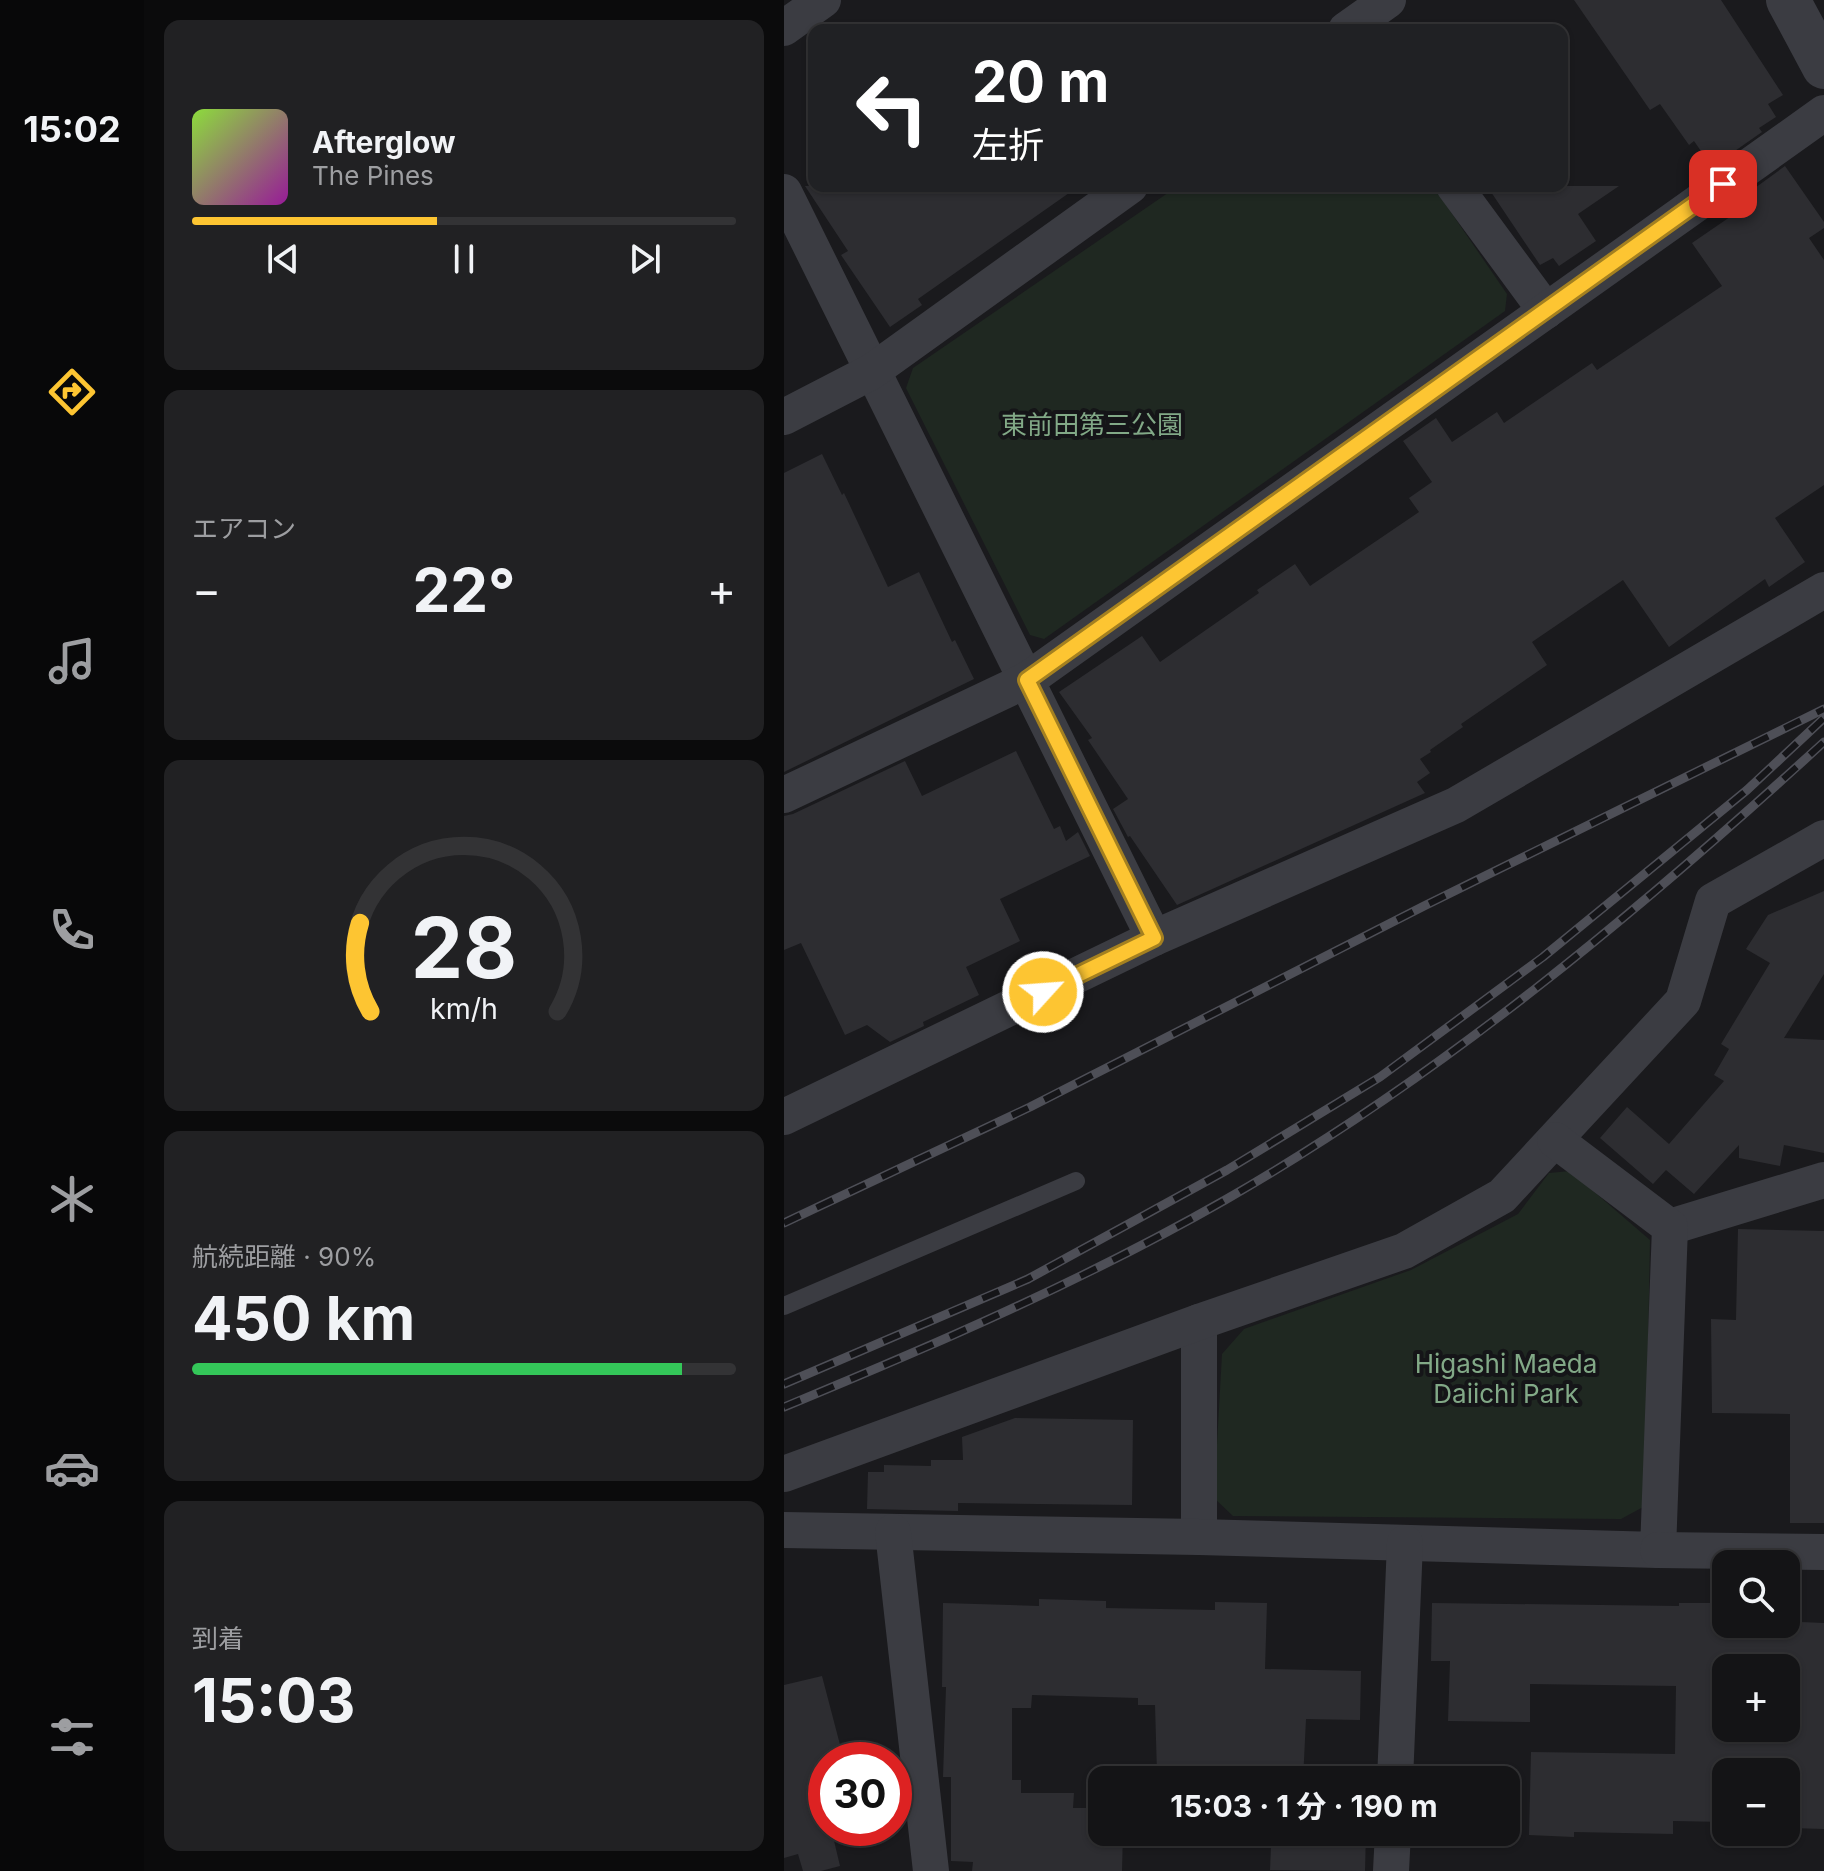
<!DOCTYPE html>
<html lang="ja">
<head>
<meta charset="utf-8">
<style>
	:root { --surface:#141416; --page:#212123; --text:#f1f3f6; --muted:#9d9ea1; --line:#333335; --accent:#fdc532 }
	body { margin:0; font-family:Inter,"Noto Sans JP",sans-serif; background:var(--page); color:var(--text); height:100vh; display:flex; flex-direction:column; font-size:30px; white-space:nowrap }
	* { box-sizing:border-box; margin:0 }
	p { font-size:26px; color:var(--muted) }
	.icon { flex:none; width:44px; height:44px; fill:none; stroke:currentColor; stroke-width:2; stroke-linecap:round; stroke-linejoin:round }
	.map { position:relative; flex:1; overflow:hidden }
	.panel { display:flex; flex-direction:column; gap:20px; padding:20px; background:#0b0b0c; width:640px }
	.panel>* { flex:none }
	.hud { position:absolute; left:24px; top:24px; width:760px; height:168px; border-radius:16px; box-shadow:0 2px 6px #0004,0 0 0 2px var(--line); background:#202124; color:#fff; overflow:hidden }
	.tools { position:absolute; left:928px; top:1550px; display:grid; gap:16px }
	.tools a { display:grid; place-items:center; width:88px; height:88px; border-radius:16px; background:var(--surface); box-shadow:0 2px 6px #0004,0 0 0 2px var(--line); font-size:40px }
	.speed { position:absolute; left:24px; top:1742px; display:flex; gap:16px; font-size:40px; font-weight:700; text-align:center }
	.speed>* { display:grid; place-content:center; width:104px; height:104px; border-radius:50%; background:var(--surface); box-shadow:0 2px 6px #0004,0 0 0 2px var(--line); line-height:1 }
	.speed .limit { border:12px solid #d22; background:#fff; color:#111 }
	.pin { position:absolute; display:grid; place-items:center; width:68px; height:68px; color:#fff; margin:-34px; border-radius:16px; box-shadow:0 4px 12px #0006 }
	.me { position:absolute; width:88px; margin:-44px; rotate:64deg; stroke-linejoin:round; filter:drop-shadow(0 0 6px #0008) }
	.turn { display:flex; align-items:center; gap:28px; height:168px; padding:0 32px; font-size:36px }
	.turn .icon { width:104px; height:104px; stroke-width:2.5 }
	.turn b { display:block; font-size:56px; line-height:68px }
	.big { font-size:60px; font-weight:700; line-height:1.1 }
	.panel .card { flex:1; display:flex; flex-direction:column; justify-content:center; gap:12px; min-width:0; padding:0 28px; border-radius:16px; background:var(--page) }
	.panel .dial { align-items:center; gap:0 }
	.dial svg { height:208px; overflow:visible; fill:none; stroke:var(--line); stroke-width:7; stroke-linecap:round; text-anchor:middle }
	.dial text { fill:var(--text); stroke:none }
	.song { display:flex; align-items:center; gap:24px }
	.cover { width:96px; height:96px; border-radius:12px; background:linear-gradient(135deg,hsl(90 70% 55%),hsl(300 70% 35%)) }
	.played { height:8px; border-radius:4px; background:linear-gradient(90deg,var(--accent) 45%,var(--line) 45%) }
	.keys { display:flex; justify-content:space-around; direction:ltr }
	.heat { display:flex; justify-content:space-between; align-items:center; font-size:44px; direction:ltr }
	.charge { height:12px; border-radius:6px; background:linear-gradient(90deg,#34c759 90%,var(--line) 0) }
	.trip { position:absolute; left:304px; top:1766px; width:432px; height:80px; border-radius:16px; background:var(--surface); box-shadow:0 2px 6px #0004,0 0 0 2px var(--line); font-weight:700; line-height:80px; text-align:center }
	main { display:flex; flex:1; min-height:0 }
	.tab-bar { display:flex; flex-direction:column; width:144px; justify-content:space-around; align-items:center; background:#080809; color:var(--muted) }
	.tab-bar .icon { width:56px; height:56px }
	.tab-bar .selected { color:var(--accent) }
	.tab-bar b { font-size:36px; color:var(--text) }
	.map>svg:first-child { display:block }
	.green { fill:#1f2821 }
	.building { fill:#2d2d31; fill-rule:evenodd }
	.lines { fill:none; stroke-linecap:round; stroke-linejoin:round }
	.service { stroke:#3b3c42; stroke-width:18 }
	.minor { stroke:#3b3c42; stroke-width:36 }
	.tertiary { stroke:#3b3c42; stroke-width:44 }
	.rail-casing { stroke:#4e4f57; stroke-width:9 }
	.rail { stroke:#151518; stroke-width:6; stroke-dasharray:18; stroke-linecap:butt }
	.route-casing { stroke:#a48020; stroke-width:20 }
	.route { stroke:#fdc532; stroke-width:14 }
	.labels { text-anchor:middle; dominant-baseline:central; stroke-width:8; stroke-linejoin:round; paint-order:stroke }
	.park-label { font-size:26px; fill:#82a987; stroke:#151518 }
</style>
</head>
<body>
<main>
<nav class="tab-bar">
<b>15:02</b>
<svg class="icon selected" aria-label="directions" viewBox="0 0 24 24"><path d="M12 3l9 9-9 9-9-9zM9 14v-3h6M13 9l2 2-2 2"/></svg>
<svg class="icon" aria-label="music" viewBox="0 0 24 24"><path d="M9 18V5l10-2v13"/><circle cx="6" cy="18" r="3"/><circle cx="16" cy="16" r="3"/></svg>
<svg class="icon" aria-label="phone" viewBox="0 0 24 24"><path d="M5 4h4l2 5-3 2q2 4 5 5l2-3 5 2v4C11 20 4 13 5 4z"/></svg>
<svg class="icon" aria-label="climate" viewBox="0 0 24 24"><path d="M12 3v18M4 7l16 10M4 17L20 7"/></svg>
<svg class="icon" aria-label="car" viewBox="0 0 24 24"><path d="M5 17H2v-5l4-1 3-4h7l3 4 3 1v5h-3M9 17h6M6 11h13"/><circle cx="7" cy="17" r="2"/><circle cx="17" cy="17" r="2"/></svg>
<svg class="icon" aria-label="filters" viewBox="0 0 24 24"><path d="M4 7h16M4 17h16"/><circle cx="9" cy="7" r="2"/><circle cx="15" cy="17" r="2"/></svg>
</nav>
<section class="panel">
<div class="card">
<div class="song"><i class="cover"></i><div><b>Afterglow</b><p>The Pines</p></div></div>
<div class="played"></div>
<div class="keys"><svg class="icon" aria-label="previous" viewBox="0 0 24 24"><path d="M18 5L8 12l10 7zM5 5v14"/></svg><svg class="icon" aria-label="pause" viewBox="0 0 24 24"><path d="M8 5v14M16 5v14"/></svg><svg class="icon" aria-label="next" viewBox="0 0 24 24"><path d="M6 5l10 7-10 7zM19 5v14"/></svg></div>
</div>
<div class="card"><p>エアコン</p>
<div class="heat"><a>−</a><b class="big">22°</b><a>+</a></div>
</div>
<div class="card dial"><svg viewBox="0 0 100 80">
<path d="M14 69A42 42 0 1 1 86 69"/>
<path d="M14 69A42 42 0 0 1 10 35" stroke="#fdc532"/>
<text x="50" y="56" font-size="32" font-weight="700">28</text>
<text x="50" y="72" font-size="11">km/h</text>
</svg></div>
<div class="card"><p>航続距離 · 90%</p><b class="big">450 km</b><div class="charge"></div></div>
<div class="card"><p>到着</p><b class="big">15:03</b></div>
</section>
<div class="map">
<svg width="1040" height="1871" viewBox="0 0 1040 1871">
	<rect width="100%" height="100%" fill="#1a1a1d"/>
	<g class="green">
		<polygon points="394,186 649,186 723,294 721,311 260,639 246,635 122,388 129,368"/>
		<polygon points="786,1171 866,1240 861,1506 837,1519 449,1516 430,1498 438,1354 460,1329 627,1270 734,1214 765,1173"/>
	</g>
	<g class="building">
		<polygon points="790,0 937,0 999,95 984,104 992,117 975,128 978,132 928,167 910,141 905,145 876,104 866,110"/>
		<polygon points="1001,166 1040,222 1040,228 1025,238 1040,260 1040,485 991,518 1021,562 985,587 981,579 885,647 839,580 748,642 763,665 677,724 679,727 646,750 647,752 636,759 646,773 633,782 641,793 393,905 346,836 344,837 329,809 344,799 304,740 308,738 275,692 358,636 376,662 475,593 473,590 511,564 526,586 635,512 625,498 648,482 619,441 652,418 668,442 713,412 720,423 808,363 813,370 938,286 908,243 959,208 953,201"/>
		<polygon points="21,186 295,186 134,299 138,305 106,327 57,255 64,251"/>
		<polygon points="703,186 835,186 794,214 812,241 775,266 769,258 756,265"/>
		<polygon points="38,454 58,495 60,493 104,587 135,572 168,642 171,640 190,679 0,772 0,473"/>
		<polygon points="232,751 270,829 276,826 282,841 294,832 306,856 216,899 236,941 182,967 195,995 139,1022 140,1026 106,1042 83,1025 61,1035 17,943 0,950 0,816 9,814 121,761 138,796"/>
		<polygon points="1040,891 1040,974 1000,1038 1040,1040 1040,1153 1000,1145 996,1166 955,1158 955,1145 910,1194 882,1170 869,1184 816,1138 843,1107 885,1144 940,1081 930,1075 945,1049 937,1044 986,963 962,949 984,915"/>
		<polygon points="954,1229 1040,1231 1040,1523 1006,1523 1006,1414 928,1413 927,1319 952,1320"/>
		<polygon points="231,1418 349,1420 348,1505 174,1503 174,1511 83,1509 84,1472 100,1472 100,1465 147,1466 147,1460 179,1460 178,1437"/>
		<polygon points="255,1599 322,1601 322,1608 431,1610 431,1602 483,1603 481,1669 577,1671 576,1720 522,1719 519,1780 365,1780 365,1774 373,1773 371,1705 354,1705 354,1698 248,1695 247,1708 228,1708 228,1780 237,1780 237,1793 290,1793 289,1808 318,1808 318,1832 339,1832 338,1871 188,1871 189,1862 167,1861 167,1777 159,1777 162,1687 158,1687 159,1603 255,1606"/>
		<path d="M648,1603L895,1606V1603H942V1624H1002V1604H1017V1622L1040,1623V1829L1007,1828V1837H972V1832H1002V1772H942V1822L889,1821V1834L790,1832V1837L745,1835L747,1752L891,1754L892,1686L746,1684V1722L664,1721L666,1661H647ZM942,1668H1002V1728H942Z"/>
		<polygon points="38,1676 60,1760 42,1760 42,1768 32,1771 42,1809 42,1828 47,1828 56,1866 37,1871 19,1871 14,1854 0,1858 0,1685"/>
		<polygon points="363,1832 582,1832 581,1871 486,1870 487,1846 434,1844 434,1836 363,1834"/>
	</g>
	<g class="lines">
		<polyline class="service" points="0,1306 292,1181"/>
		<g class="minor">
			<polyline points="0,28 39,0"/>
			<polyline points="562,30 604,0"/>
			<polyline points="670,186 762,311"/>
			<polyline points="0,192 370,938 0,1117"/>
			<polyline points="0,417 87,372 346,186"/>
			<polyline points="0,795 243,680 1040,113"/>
			<polyline points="370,938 672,805 1040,590"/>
			<polyline points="886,1227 1040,1180"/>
			<polyline points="415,1322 415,1537"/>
			<polyline points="0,1474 415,1322 620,1251 718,1196 899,1001 929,901 1040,838"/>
			<polyline points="0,1530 415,1537 874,1550 886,1227 771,1140"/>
			<polyline points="109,1532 147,1871"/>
			<polyline points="874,1550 1040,1552"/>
			<polyline points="611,1780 621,1543"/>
			<polyline points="607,1871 609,1832"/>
		</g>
		<polyline class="tertiary" points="1004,0 1040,67"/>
		<defs>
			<g id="rail">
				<polyline points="0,1223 246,1107 640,906 1040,709"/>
				<polyline points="0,1384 244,1279 443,1170 596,1077 759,957 963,790 1040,718"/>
				<path d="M0,1407C150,1345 299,1281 441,1200C659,1075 855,911 1040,742"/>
			</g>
		</defs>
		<use href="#rail" class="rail-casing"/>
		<use href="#rail" class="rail"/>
	</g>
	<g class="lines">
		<defs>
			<polyline id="route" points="259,992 370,938 243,680 939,184"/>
		</defs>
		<use href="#route" class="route-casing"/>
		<use href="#route" class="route"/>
	</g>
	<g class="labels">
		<g class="park-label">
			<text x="308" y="424">東前田第三公園</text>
			<text x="722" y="1363">Higashi Maeda<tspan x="722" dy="30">Daiichi Park</tspan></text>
		</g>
	</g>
</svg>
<div class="tools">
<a><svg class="icon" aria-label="search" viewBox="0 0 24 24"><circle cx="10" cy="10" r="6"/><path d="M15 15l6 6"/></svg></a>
<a>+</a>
<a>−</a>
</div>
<div class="speed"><div class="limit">30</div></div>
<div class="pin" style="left:939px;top:184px;background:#d93025"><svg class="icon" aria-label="arrive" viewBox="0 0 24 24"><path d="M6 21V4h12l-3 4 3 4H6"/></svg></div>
<svg class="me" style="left:259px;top:992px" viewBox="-20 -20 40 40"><circle r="17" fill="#fdc532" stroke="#fff" stroke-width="3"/><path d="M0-11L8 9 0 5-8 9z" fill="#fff"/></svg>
<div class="trip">15:03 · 1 分 · 190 m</div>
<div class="hud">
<div class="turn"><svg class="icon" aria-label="left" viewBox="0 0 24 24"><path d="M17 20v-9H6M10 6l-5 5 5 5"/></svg><div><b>20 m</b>左折</div></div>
</div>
</div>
</main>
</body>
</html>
